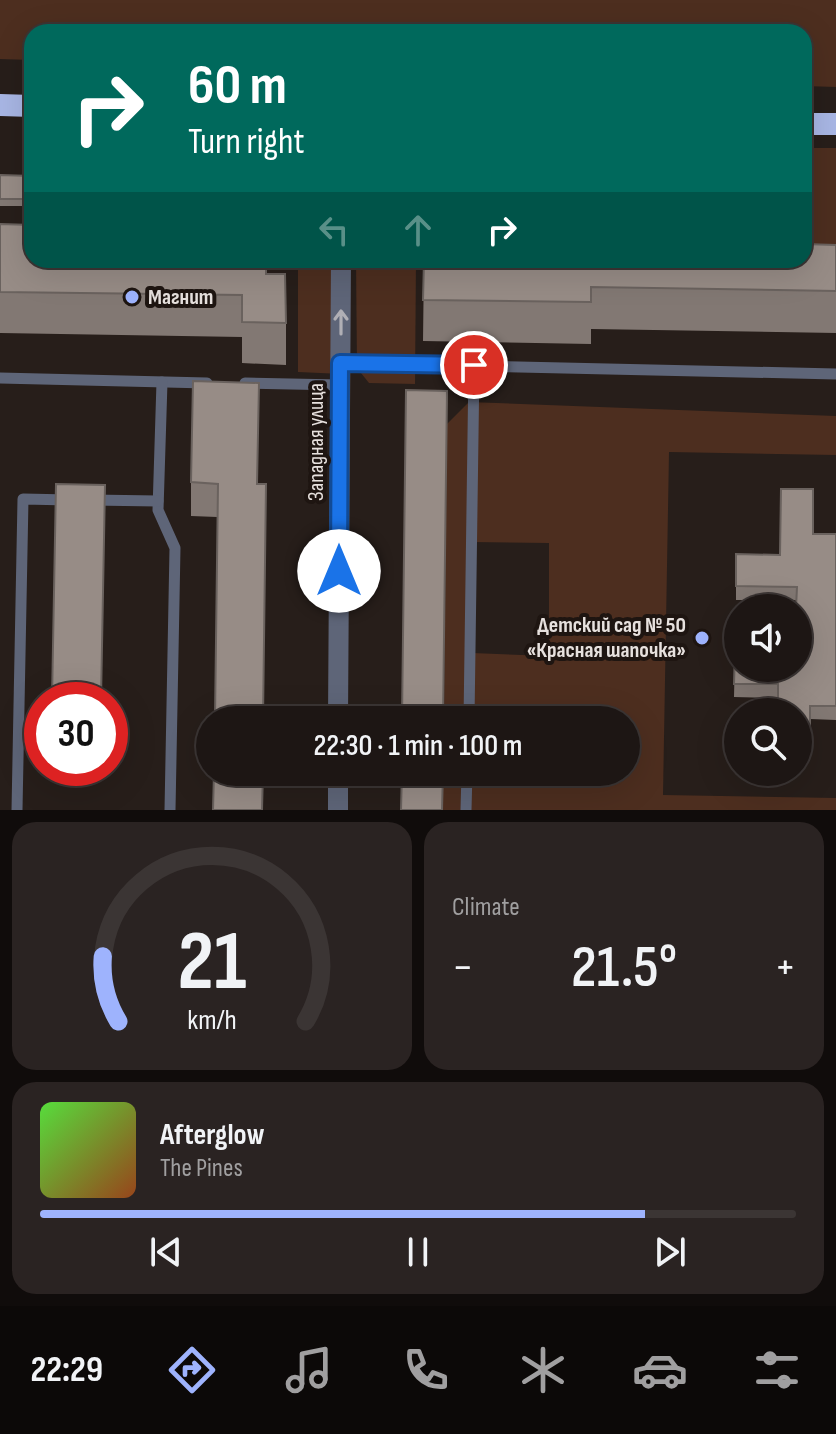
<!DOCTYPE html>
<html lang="en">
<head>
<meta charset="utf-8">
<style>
	:root { --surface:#1d1614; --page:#2a2322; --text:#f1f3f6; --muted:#a09fa0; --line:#3b3534; --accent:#9eb3fd }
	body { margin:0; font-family:"Sofia Sans Condensed",sans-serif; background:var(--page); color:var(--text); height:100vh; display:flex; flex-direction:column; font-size:30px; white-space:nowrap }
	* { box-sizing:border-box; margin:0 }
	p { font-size:26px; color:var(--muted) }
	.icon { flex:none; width:44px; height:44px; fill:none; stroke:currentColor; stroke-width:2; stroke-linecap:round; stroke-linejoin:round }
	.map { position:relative; height:810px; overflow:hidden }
	.details { display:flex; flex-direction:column; gap:12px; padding:12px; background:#100c0b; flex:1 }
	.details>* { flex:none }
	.hud { position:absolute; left:24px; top:24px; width:788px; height:244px; border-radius:24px; box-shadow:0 8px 32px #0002,0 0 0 2px var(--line); background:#00695c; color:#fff; overflow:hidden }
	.buttons { position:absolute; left:724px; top:594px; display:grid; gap:16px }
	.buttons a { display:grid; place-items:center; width:88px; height:88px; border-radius:50%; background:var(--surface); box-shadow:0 8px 32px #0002,0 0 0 2px var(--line); font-size:40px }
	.speed { position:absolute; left:24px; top:682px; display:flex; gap:16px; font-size:40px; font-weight:700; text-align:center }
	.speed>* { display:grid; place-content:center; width:104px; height:104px; border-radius:50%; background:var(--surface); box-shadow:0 8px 32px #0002,0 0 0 2px var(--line); line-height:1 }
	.speed .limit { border:12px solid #d22; background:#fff; color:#111 }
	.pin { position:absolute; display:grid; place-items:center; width:68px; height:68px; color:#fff; margin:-34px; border:4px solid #fff; border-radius:50%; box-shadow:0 2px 8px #0007 }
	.me { position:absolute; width:88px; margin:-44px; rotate:0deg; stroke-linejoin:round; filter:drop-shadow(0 0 6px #0008) }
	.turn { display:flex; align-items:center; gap:28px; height:168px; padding:0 32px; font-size:36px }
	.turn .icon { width:104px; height:104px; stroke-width:2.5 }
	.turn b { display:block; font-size:56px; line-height:68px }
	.lanes { display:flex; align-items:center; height:76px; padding:0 32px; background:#0003; justify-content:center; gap:40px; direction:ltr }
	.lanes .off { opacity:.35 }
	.big { font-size:60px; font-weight:600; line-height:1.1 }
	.details .card { flex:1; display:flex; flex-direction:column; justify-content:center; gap:12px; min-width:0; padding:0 28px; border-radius:24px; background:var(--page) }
	.details .dial { align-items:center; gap:0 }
	.dial svg { height:208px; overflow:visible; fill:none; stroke:var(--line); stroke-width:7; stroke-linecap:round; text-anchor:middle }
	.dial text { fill:var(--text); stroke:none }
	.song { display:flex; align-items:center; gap:24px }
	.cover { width:96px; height:96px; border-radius:12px; background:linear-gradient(135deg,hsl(110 70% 55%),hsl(20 70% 35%)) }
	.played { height:8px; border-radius:4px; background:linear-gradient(90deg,var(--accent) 80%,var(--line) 80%) }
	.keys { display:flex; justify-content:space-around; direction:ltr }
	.heat { display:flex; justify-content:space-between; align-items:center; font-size:44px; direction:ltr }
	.details .tiles { flex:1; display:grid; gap:12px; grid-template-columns:1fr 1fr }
	.card:last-child { grid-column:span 2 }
	.trip { position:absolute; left:196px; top:706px; width:444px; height:80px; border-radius:40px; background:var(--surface); box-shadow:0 8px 32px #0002,0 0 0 2px var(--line); font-weight:600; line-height:80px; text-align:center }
	.menu { display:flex; height:128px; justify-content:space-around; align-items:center; background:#0c0908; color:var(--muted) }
	.menu .icon { width:56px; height:56px }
	.menu .selected { color:var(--accent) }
	.menu b { font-size:36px; color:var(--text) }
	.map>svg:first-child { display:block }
	.green { fill:#4d2e1f; fill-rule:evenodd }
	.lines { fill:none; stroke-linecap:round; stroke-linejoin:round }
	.service { stroke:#5e6578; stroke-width:11 }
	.minor { stroke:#5e6578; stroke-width:20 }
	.trunk { stroke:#a8b6e4; stroke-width:22 }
	.wall { fill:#827873 }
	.building { fill:#978c86; stroke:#6a625e; stroke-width:2 }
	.oneway { stroke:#b0afb5 }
	.route-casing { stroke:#114b97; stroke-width:20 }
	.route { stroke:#1a73e8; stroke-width:14 }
	.poi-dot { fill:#9eb3fd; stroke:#1e1511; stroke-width:3 }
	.labels { text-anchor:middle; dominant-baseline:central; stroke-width:8; stroke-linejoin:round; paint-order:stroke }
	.poi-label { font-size:22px; font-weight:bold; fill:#e7e1de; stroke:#1e1511; text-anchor:start }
	.street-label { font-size:22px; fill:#e7e1de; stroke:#1e1511 }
</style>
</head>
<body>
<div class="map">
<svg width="836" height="810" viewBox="0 0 836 810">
	<rect width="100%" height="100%" fill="#271e1a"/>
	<g class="green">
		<polygon points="0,0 836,0 836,87 804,86 804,32 32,32 32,60 0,59"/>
		<polygon points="804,148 836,148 836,262 804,260"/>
		<polygon points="167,260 335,260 342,374 298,372 298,263"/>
		<polygon points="356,260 416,260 415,384 369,383 357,368"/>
		<path d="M469,402L836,416V455L669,452L663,795L836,798V810H443V772H626V720H444L447,424ZM472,542L549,543V656L472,653Z"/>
	</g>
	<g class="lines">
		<g class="service">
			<polyline points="340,363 836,374"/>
			<polyline points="0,378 207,383"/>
			<polyline points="162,382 158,510 175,548 170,810"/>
			<polyline points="245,383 340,385"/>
			<polyline points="91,500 158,501"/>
			<polyline points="469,720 474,365"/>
			<polyline points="17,810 23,499 70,500"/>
			<polyline points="466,810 467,772"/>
		</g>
		<g class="minor">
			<polyline points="338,720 341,260"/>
			<polyline points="338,810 338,772"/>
		</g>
		<g class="trunk">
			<polyline points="0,105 32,106"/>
			<polyline points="804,124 836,124"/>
		</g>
	</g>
	<g class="wall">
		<polygon points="0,175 32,176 32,206 0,206"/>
		<polygon points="0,224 266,274 286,323 286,365 242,363 242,337 0,333"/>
		<polygon points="836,245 836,333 591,329 591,344 423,341 424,260 804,260"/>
		<polygon points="259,417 217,517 191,516 191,482"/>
		<polygon points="813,534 836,534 836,720 810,719 810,761 798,761 798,712 778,698 734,697 735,651 798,668 796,600 736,600 736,554 780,555"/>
	</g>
	<g class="building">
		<polygon points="0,175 32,176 32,199 0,199"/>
		<polygon points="0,224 32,225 32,260 266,260 266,274 285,274 286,323 242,322 242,295 0,292"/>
		<polygon points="804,244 836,245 836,291 591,287 591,302 423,300 424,260 804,260"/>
		<polygon points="193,381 259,383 257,484 266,484 263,720 215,720 218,484 191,482"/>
		<polygon points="406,390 447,391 443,720 402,720"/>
		<polygon points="56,484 105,485 101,700 52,700"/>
		<polygon points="781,489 813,489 813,534 836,534 836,706 810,706 810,747 798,747 798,712 778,712 778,684 734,684 735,651 738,651 738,668 798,668 798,608 796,608 797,587 736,586 736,554 780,555"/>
		<polygon points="214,772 263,772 262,810 213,810"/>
		<polygon points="402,772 443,772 442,810 401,810"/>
	</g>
	<defs><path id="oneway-shaft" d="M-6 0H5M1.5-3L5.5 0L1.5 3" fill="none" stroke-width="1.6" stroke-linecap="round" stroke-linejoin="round" transform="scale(2)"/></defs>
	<use class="oneway" href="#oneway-shaft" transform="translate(341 322) rotate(-90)"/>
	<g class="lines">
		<defs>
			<polyline id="route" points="339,571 340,363 474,365"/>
		</defs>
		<use href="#route" class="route-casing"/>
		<use href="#route" class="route"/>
	</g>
	<g class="poi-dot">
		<circle cx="132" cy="297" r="8"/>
		<circle cx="702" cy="638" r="8"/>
	</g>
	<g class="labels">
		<g class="poi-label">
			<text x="148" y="297">Магнит</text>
			<text x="686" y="625" text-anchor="end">Детский сад № 50<tspan x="686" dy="25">«Красная шапочка»</tspan></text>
		</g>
		<g class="street-label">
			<text transform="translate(316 442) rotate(-90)">Западная улица</text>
		</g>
	</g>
</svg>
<div class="buttons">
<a><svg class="icon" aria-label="sound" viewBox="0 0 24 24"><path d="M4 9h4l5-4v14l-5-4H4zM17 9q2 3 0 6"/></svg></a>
<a><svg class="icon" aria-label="search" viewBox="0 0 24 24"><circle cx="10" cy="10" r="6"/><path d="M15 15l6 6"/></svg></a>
</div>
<div class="speed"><div class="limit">30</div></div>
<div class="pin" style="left:474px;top:365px;background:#d93025"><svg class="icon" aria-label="arrive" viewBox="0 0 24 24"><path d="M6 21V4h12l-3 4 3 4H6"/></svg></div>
<svg class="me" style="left:339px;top:571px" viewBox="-20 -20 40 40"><circle r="19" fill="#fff"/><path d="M0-13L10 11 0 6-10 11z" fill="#1a73e8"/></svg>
<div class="trip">22:30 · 1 min · 100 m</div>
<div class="hud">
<div class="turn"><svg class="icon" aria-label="right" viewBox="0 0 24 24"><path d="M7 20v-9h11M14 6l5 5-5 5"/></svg><div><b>60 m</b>Turn right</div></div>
<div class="lanes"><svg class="icon off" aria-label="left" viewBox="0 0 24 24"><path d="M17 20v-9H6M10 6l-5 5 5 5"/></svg><svg class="icon off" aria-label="ahead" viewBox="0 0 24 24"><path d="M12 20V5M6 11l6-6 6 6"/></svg><svg class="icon" aria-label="right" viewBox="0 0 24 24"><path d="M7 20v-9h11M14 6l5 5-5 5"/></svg></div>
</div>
</div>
<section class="details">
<div class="tiles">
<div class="card dial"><svg viewBox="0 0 100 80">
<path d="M14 69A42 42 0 1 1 86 69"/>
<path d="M14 69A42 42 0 0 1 8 44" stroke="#9eb3fd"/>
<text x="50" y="56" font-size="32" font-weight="700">21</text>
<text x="50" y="72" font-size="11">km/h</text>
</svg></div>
<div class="card"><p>Climate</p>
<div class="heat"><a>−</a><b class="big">21.5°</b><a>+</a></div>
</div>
<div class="card">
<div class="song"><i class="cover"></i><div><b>Afterglow</b><p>The Pines</p></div></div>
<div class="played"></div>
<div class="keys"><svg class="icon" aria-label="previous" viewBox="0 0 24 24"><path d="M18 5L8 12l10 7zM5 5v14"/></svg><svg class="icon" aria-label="pause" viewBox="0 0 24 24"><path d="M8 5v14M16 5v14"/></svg><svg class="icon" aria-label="next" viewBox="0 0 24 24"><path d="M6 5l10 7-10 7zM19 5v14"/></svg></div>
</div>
</div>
</section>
<nav class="menu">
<b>22:29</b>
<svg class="icon selected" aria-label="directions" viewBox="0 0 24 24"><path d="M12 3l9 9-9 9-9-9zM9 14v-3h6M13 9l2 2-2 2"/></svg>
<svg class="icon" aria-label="music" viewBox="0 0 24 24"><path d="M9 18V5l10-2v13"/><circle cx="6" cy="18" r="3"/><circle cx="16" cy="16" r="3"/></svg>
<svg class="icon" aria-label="phone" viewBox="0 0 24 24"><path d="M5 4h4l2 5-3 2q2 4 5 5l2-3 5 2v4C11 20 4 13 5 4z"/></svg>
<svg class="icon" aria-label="climate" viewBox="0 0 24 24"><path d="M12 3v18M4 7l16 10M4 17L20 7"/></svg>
<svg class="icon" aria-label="car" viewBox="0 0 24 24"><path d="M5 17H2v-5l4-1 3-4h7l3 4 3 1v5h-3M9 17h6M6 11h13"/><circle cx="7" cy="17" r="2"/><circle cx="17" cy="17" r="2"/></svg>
<svg class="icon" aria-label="filters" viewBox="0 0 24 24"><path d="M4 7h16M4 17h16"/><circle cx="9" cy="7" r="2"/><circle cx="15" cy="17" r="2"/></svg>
</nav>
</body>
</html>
